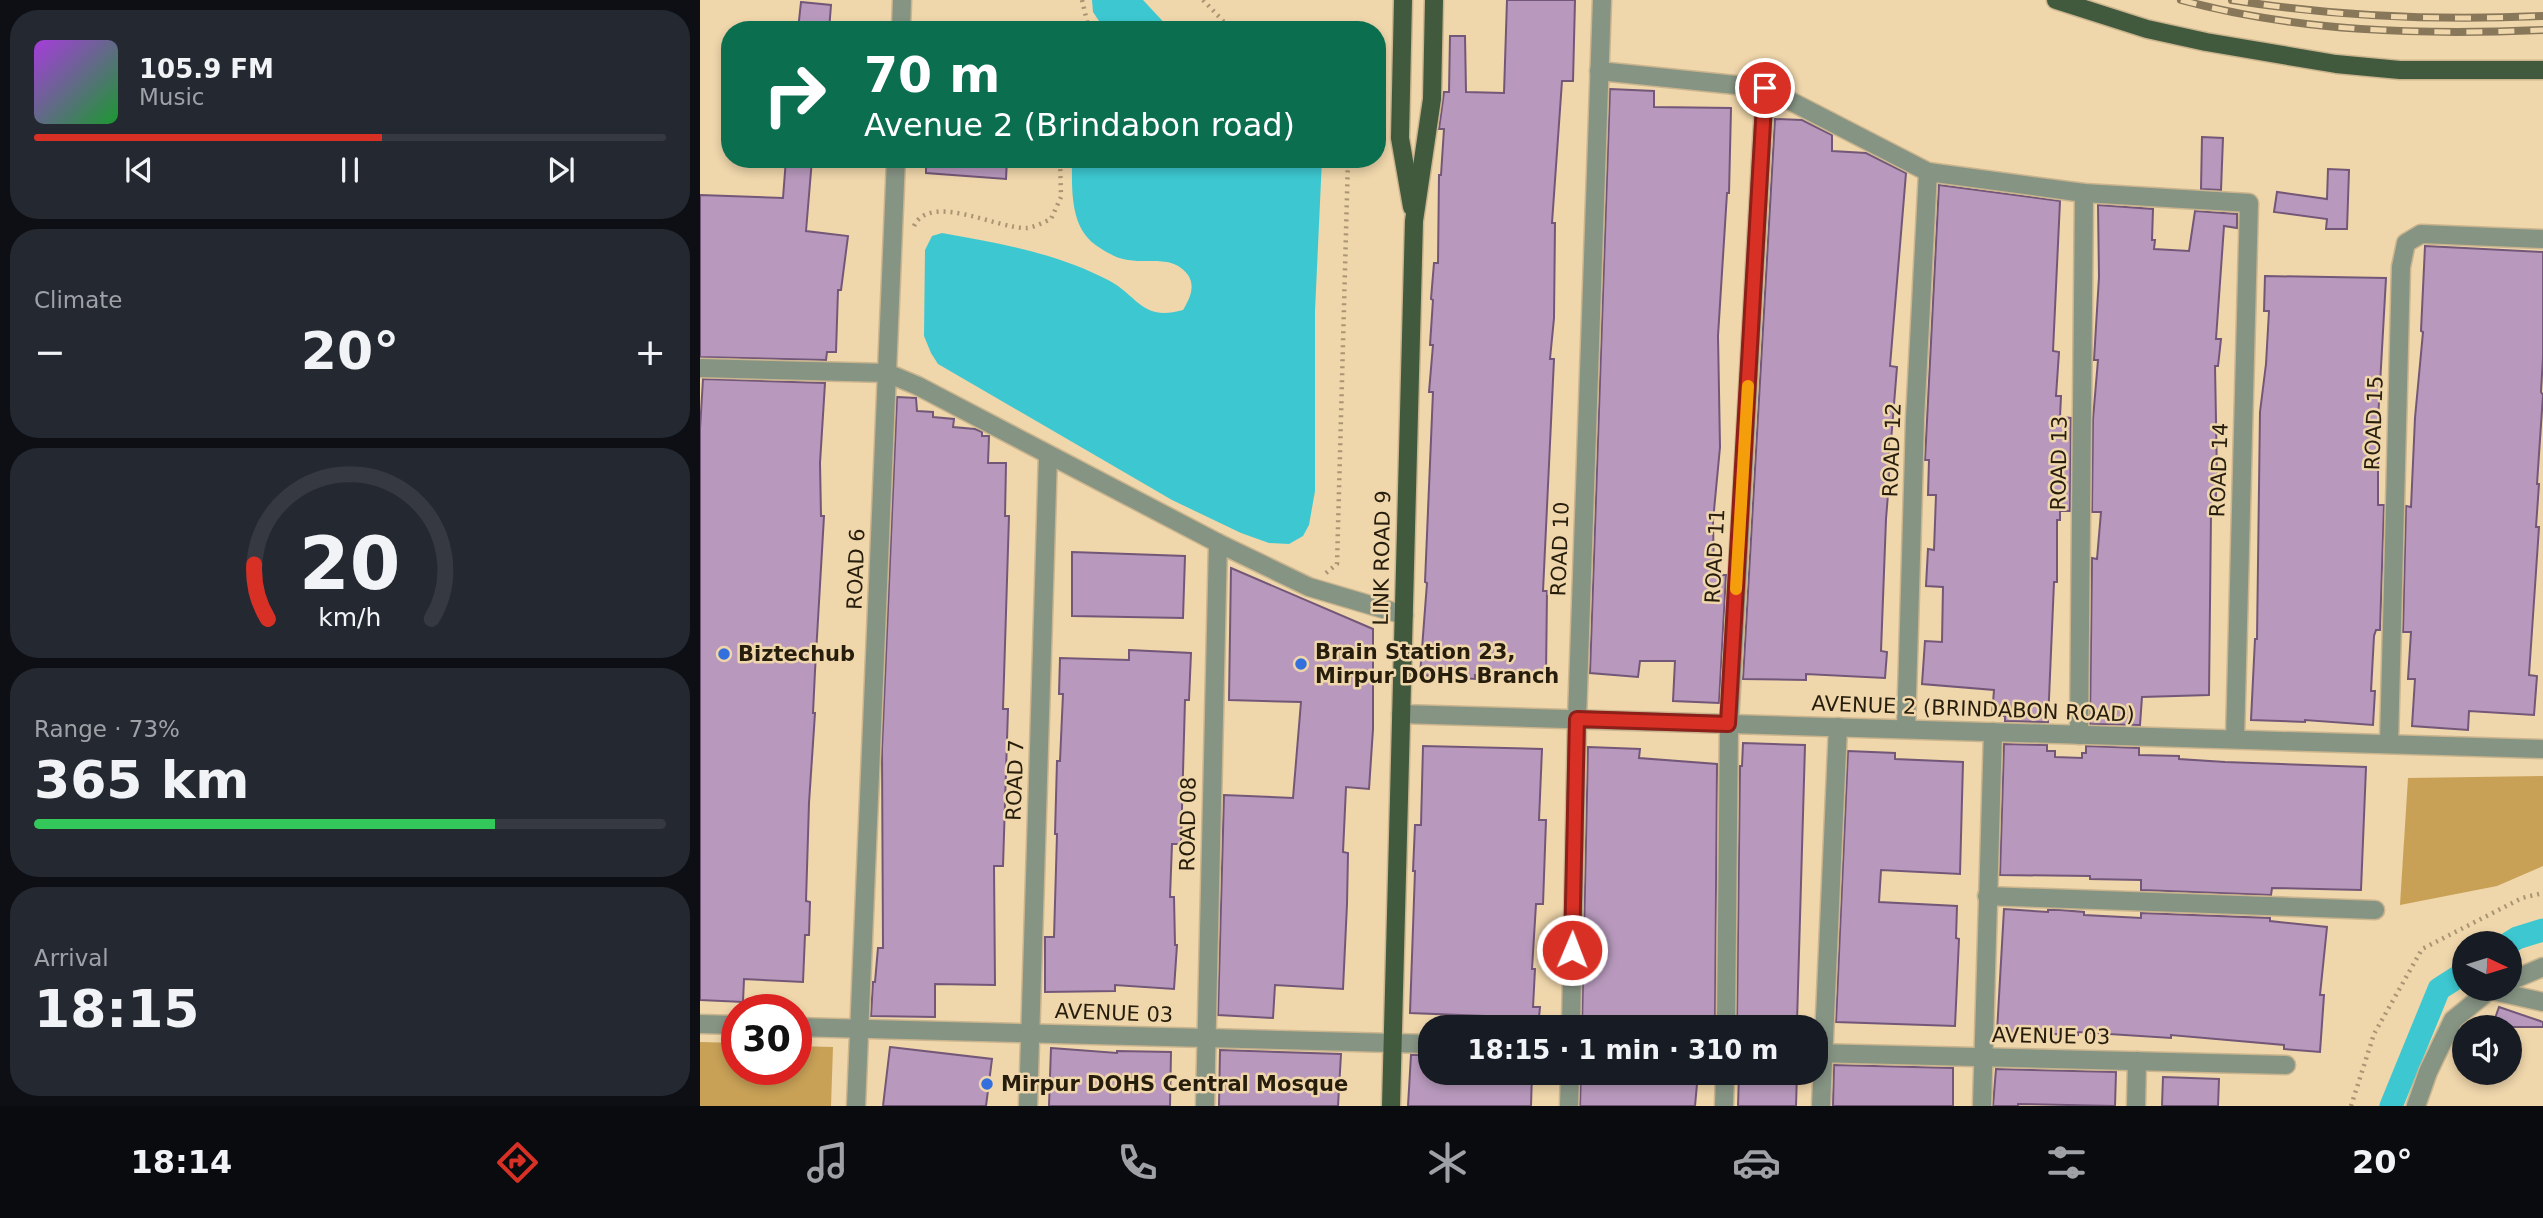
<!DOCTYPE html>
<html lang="en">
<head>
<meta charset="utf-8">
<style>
	:root { --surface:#171b24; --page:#242831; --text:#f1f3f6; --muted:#9ea1a6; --line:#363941; --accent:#d93025 }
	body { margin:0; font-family:"DejaVu Sans",sans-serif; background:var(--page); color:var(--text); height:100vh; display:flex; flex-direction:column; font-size:26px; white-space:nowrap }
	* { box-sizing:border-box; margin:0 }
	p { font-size:23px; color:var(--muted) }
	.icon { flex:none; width:38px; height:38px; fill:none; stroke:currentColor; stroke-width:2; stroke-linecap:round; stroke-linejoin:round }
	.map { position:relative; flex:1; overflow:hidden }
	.sheet { display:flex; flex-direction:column; gap:10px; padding:10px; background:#0d0f14; width:700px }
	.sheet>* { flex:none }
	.hud { position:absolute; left:21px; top:21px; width:665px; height:147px; border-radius:28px; box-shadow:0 4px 10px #0003; background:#0b6e4f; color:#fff; overflow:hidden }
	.needle { width:46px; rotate:94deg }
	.buttons { position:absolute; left:1752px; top:931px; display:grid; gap:14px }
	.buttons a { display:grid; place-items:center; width:70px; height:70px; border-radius:50%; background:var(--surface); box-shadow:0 4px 10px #0003; font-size:35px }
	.speed { position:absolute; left:21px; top:994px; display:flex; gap:14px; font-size:35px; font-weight:700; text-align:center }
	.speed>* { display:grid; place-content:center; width:91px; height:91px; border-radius:50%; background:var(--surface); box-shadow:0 4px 10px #0003; line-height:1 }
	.speed .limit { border:10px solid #d22; background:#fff; color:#111 }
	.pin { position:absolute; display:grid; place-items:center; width:60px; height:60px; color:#fff; margin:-30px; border:4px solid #fff; border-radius:50%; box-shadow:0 2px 7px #0007 }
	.me { position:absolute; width:77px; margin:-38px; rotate:1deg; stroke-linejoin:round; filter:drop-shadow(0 0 5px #0008) }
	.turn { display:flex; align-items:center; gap:24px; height:147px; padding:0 28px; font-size:32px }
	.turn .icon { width:91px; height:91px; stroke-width:2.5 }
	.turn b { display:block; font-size:49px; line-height:60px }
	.big { font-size:52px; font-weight:700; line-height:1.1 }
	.sheet .widget { flex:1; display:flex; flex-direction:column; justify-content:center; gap:10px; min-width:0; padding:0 24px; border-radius:28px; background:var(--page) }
	.sheet .dial { align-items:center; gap:0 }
	.dial svg { height:182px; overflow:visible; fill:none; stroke:var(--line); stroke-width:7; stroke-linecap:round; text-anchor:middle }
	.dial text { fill:var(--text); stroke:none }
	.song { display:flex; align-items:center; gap:21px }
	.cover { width:84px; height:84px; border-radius:10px; background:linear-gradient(135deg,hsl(280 70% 55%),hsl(130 70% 35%)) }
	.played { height:7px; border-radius:4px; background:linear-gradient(90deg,var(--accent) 55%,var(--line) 55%) }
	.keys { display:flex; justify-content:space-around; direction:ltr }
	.heat { display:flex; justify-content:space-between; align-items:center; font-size:38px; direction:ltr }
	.charge { height:10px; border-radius:5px; background:linear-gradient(90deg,#34c759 73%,var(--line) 0) }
	.trip { position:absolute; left:718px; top:1015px; width:410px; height:70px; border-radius:28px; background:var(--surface); box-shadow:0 4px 10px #0003; font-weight:700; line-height:70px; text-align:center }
	.menu { display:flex; height:112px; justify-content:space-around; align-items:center; background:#090b0e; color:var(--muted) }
	.menu .icon { width:49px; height:49px }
	.menu .active { color:var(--accent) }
	.menu b { font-size:32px; color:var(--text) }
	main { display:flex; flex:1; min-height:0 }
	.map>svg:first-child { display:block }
	.green { fill:#c8a157 }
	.water { fill:#3dc8d1 }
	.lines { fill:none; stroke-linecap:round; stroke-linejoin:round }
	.canal { stroke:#3dc8d1; stroke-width:23 }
	.building { fill:#b899bd; stroke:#735778; stroke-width:2 }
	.minor-casing { stroke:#cbb58e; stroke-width:21 }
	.major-casing { stroke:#cbb58e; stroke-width:21 }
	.path { stroke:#a99573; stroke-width:4.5; stroke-dasharray:2 5; stroke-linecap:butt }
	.minor { stroke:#869484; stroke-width:18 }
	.major { stroke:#415a3e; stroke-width:18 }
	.rail-casing { stroke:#887759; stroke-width:8 }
	.rail { stroke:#efd6ab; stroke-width:5; stroke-dasharray:16; stroke-linecap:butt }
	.route-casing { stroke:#8d1f18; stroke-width:18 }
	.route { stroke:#d93025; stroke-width:12 }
	.slow { stroke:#f59e0b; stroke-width:12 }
	.poi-dot { fill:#346fde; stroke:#efd6ab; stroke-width:2.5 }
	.labels { text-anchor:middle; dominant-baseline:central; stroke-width:5; stroke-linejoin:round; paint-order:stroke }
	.street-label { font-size:21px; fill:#261d0c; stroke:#efd6ab }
	.poi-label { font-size:21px; font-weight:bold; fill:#261d0c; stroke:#efd6ab; text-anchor:start }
</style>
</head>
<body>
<main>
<section class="sheet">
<div class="widget">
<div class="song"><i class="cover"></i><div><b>105.9 FM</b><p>Music</p></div></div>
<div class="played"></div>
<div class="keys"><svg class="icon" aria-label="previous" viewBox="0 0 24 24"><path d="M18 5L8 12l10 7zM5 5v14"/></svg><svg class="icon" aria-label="pause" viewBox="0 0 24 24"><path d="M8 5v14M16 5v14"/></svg><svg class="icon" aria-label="next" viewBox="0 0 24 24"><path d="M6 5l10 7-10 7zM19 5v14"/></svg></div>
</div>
<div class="widget"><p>Climate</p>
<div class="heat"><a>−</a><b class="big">20°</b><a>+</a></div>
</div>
<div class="widget dial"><svg viewBox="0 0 100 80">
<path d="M14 69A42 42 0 1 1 86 69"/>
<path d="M14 69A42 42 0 0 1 8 45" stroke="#d93025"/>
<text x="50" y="56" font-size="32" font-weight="700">20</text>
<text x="50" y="72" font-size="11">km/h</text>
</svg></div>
<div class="widget"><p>Range · 73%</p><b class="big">365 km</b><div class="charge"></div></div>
<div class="widget"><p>Arrival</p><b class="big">18:15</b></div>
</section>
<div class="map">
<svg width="1843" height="1106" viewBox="0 0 1843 1106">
	<rect width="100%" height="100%" fill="#efd6ab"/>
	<g class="green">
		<polygon points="1843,776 1843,866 1797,886 1700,905 1708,778"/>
		<polygon points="0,1042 37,1043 37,1069 96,1069 96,1046 133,1047 131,1106 0,1106"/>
	</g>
	<g class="water">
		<polygon points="392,0 443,0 471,30 405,30 393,12"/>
		<path d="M372,159H622L615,311V491L609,525L603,536L589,544L569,543L541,533L472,500L238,364L231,353L224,336L225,250L232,236L242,233C299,243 356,253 408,280C438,295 441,322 483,310C489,300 496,287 488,275C472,253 446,265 423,259C413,257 393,245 387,237C370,217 372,184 372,159Z"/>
	</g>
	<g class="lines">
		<g class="canal">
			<polyline points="1809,943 1817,938 1843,930"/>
			<polyline points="1691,1106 1739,989 1764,973"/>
		</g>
	</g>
	<g class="building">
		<polygon points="807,0 875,0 873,81 862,81 852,223 855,223 854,318 850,359 854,359 843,591 847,591 846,675 775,675 775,679 720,675 727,583 725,582 733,392 729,392 733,345 730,345 733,300 731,299 734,263 738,263 739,175 741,175 744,129 739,129 744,92 749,92 750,36 765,36 766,92 804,93"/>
		<polygon points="101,2 131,5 129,30 98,30"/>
		<polygon points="910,89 954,91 954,107 1031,108 1029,193 1027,193 1018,336 1020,447 1013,521 1014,575 1026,575 1019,703 973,701 975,661 940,661 938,677 890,673"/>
		<polygon points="1075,119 1102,120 1132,135 1132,151 1166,153 1206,173 1190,366 1197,367 1191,441 1189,441 1189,482 1186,519 1181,651 1187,652 1185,678 1106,674 1106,680 1043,679"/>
		<polygon points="1502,137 1523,138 1521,190 1501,189"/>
		<polygon points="86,159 112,159 106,231 148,236 141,290 138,290 136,352 127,352 126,360 0,357 0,195 83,198"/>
		<polygon points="226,159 307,159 306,179 226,173"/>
		<polygon points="1628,169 1649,170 1647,229 1626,229 1627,219 1574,212 1577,192 1627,199"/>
		<polygon points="1239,185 1360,201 1353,351 1359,352 1356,396 1361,396 1360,417 1371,418 1370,511 1360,511 1360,520 1357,520 1357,582 1354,582 1348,722 1305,721 1305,716 1292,715 1294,690 1222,684 1225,641 1242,642 1243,587 1226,586 1228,549 1234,550 1236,495 1228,495 1229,460 1225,460"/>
		<polygon points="1398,205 1453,209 1452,240 1455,240 1454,249 1489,251 1495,211 1537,214 1537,228 1524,226 1516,339 1521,339 1518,366 1515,366 1517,476 1515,513 1511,513 1509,695 1442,697 1440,725 1390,724 1392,561 1392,558 1397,559 1401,512 1392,512 1393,419 1398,360 1394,360 1399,277"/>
		<polygon points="1725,246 1843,252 1843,357 1841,392 1843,395 1837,484 1839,484 1836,527 1839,527 1829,675 1837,676 1834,715 1769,711 1768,730 1712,726 1715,679 1708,679 1711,632 1703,632 1706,506 1711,507 1715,418 1723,332 1721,331"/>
		<polygon points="1565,276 1686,278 1678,420 1678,505 1684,505 1680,630 1676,630 1674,636 1671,691 1675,691 1673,725 1605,720 1605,722 1551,720 1555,639 1557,639 1560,412 1566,364 1569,311 1564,311"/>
		<polygon points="3,379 125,383 120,463 121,516 124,516 115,671 113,713 115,713 109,803 106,901 110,902 109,935 105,935 103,982 44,979 43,1002 0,1000 0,429"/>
		<polygon points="197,397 216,398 217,411 233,412 233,417 254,419 253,427 275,429 282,432 282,436 289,436 288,463 306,463 305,516 309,516 303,709 308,709 303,866 294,866 295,985 235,984 235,1017 171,1016 173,982 175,982 178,948 183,948 182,749"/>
		<polygon points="372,552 485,556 483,618 372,616"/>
		<polygon points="531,568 673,629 673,729 669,789 646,787 643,852 648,853 647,904 643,989 575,985 573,1018 518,1015 524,795 593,798 601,702 529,700"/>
		<polygon points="429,650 491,653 489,700 485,700 481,844 472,844 470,897 474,897 475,945 477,945 474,989 415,985 415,991 345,992 345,937 354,937 357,834 355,834 357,761 360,761 363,694 359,694 360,658 429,660"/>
		<polygon points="1043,743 1105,745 1097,1022 1037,1020 1040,766 1042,766"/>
		<polygon points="1304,744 1347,745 1347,751 1355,751 1355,757 1382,758 1382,753 1386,753 1386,746 1439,748 1439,755 1479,756 1479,759 1525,762 1666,767 1661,890 1572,888 1571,895 1441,890 1441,880 1390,879 1390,876 1300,875"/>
		<polygon points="723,746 842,749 839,820 846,820 843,904 836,904 832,969 835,969 833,1007 840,1007 838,1027 784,1027 785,1016 710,1013 715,871 713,871 715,825 721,825"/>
		<polygon points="888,747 940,749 939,758 1017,764 1015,1019 1005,1019 1005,1027 882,1027"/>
		<polygon points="1148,751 1195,753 1195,759 1263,762 1260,874 1181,870 1179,902 1257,906 1256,938 1259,939 1255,1026 1136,1022"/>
		<polygon points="1304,909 1348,912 1348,910 1360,910 1384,912 1384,915 1441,918 1441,913 1570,918 1570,921 1627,927 1620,995 1624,995 1620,1052 1584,1049 1584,1045 1471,1035 1471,1038 1378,1032 1378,1035 1297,1032"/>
		<polygon points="1799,1007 1843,1022 1843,1027 1792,1027"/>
		<polygon points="190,1047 292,1059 286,1106 183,1106"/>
		<polygon points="351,1048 417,1053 417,1051 471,1052 470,1106 349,1106"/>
		<polygon points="520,1050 641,1054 638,1106 519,1106"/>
		<polygon points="711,1055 730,1055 730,1073 832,1073 831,1106 708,1106"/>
		<polygon points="1134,1065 1253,1068 1253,1106 1133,1106"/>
		<polygon points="1296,1069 1416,1072 1415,1106 1318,1104 1318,1106 1293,1106"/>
		<polygon points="881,1073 998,1073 995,1106 880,1106"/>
		<polygon points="1039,1073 1097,1073 1096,1106 1038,1106"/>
		<polygon points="1463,1077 1519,1079 1518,1106 1462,1106"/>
	</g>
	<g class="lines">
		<defs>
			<g id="minor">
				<polyline points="201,30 202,0"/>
				<polyline points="899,71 1065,88 1228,172 1384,193 1549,203 1535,739"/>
				<polyline points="0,368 187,373 218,386 518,543 609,587 704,615"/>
				<polyline points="701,714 1843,749"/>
				<polyline points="1206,729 1215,419 1228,172"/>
				<polyline points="1379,735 1384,193"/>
				<polyline points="1689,744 1701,267 1706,243 1721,234 1843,239"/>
				<polyline points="1287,896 1675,910"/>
				<polyline points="1810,981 1843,967"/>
				<polyline points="1789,990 1843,1002"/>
				<polyline points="0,1024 37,1025"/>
				<polyline points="96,1027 730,1044"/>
				<polyline points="871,1027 877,719 902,0"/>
				<polyline points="1026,1027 1029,724 1065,88"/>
				<polyline points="1115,1053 1586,1065"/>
				<polyline points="156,1106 196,159"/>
				<polyline points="328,1106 348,455"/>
				<polyline points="505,1106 518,543"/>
				<polyline points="869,1106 870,1073"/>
				<polyline points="1024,1106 1025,1073"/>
				<polyline points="1121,1106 1138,727"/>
				<polyline points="1282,1106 1293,732"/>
				<polyline points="1436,1106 1437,1061"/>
				<polyline points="1716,1106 1728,1072 1753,1020 1791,989"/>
			</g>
			<g id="major">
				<polyline points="703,0 700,138 712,207"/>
				<polyline points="1356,0 1447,29 1506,42 1636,64 1700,70 1843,70"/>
				<polyline points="691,1106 714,221 732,99 734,0"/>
			</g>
		</defs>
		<use href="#minor" class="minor-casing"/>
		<use href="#major" class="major-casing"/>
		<g class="path">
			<polyline points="382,0 389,30"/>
			<polyline points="503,0 525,23 538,30"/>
			<path d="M214,226C230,192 298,229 326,228C333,228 344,222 351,219L361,197L360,159"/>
			<polyline points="626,573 637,564 648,159"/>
			<polyline points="1651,1106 1674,1034 1722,949 1822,898 1843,893"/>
		</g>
		<use href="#minor" class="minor"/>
		<use href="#major" class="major"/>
		<defs>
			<g id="rail">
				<path d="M1481,0C1598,32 1722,35 1843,30"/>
				<path d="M1532,0C1638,17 1736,21 1843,16"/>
			</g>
		</defs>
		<use href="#rail" class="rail-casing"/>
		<use href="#rail" class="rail"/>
	</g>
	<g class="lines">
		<defs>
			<polyline id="route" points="872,950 877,719 1028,724 1065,88"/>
		</defs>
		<use href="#route" class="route-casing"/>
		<use href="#route" class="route"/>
		<polyline class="slow" points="1036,589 1048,386"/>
	</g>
	<g class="poi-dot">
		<circle cx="24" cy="654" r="7"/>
		<circle cx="601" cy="664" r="7"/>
		<circle cx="287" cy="1084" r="7"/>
	</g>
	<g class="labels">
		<g class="street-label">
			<text transform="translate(1674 423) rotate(-88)">ROAD 15</text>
			<text transform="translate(1192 450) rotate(-88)">ROAD 12</text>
			<text transform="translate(1359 463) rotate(-89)">ROAD 13</text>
			<text transform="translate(1519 470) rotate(-88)">ROAD 14</text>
			<text transform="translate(860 549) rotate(-88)">ROAD 10</text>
			<text transform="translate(1015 556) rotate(-87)">ROAD 11</text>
			<text transform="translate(682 558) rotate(-89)">LINK ROAD 9</text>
			<text transform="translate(156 569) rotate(-88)">ROAD 6</text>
			<text transform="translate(1273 709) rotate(2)">AVENUE 2 (BRINDABON ROAD)</text>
			<text transform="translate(315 780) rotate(-88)">ROAD 7</text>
			<text transform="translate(488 824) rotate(-89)">ROAD 08</text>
			<text transform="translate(414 1013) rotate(2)">AVENUE 03</text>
			<text transform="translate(1351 1036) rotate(1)">AVENUE 03</text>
		</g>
		<g class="poi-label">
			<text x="615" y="652">Brain Station 23,<tspan x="615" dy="24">Mirpur DOHS Branch</tspan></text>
			<text x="38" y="654">Biztechub</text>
			<text x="301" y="1084">Mirpur DOHS Central Mosque</text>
		</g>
	</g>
</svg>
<div class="buttons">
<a><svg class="needle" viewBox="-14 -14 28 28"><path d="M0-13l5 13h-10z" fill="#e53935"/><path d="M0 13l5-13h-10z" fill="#9ea1a6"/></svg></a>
<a><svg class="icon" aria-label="sound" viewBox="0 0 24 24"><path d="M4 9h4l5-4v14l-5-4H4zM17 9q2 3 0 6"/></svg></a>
</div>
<div class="speed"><div class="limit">30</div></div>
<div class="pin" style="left:1065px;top:88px;background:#d93025"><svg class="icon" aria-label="arrive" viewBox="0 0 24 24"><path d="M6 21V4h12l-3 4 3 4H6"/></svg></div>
<svg class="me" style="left:872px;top:950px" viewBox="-20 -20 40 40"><circle r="17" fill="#d93025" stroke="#fff" stroke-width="3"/><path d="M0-11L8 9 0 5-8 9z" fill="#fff"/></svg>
<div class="trip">18:15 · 1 min · 310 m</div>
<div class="hud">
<div class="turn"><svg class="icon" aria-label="right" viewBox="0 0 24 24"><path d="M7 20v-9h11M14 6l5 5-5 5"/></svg><div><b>70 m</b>Avenue 2 (Brindabon road)</div></div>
</div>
</div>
</main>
<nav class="menu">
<b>18:14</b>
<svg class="icon active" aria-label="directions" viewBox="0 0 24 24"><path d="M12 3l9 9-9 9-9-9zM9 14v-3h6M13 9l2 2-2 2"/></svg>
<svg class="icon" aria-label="music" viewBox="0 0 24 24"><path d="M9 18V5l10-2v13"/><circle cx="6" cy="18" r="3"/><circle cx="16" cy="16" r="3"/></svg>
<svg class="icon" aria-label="phone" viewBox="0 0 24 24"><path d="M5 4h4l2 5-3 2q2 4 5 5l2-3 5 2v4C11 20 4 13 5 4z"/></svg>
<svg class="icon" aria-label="climate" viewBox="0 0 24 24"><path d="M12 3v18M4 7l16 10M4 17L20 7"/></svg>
<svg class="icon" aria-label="car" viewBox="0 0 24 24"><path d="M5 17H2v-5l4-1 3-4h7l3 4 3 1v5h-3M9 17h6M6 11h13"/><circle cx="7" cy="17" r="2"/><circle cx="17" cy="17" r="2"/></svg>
<svg class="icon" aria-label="filters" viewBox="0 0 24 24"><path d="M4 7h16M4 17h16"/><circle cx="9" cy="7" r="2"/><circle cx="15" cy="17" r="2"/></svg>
<b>20°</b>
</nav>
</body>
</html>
